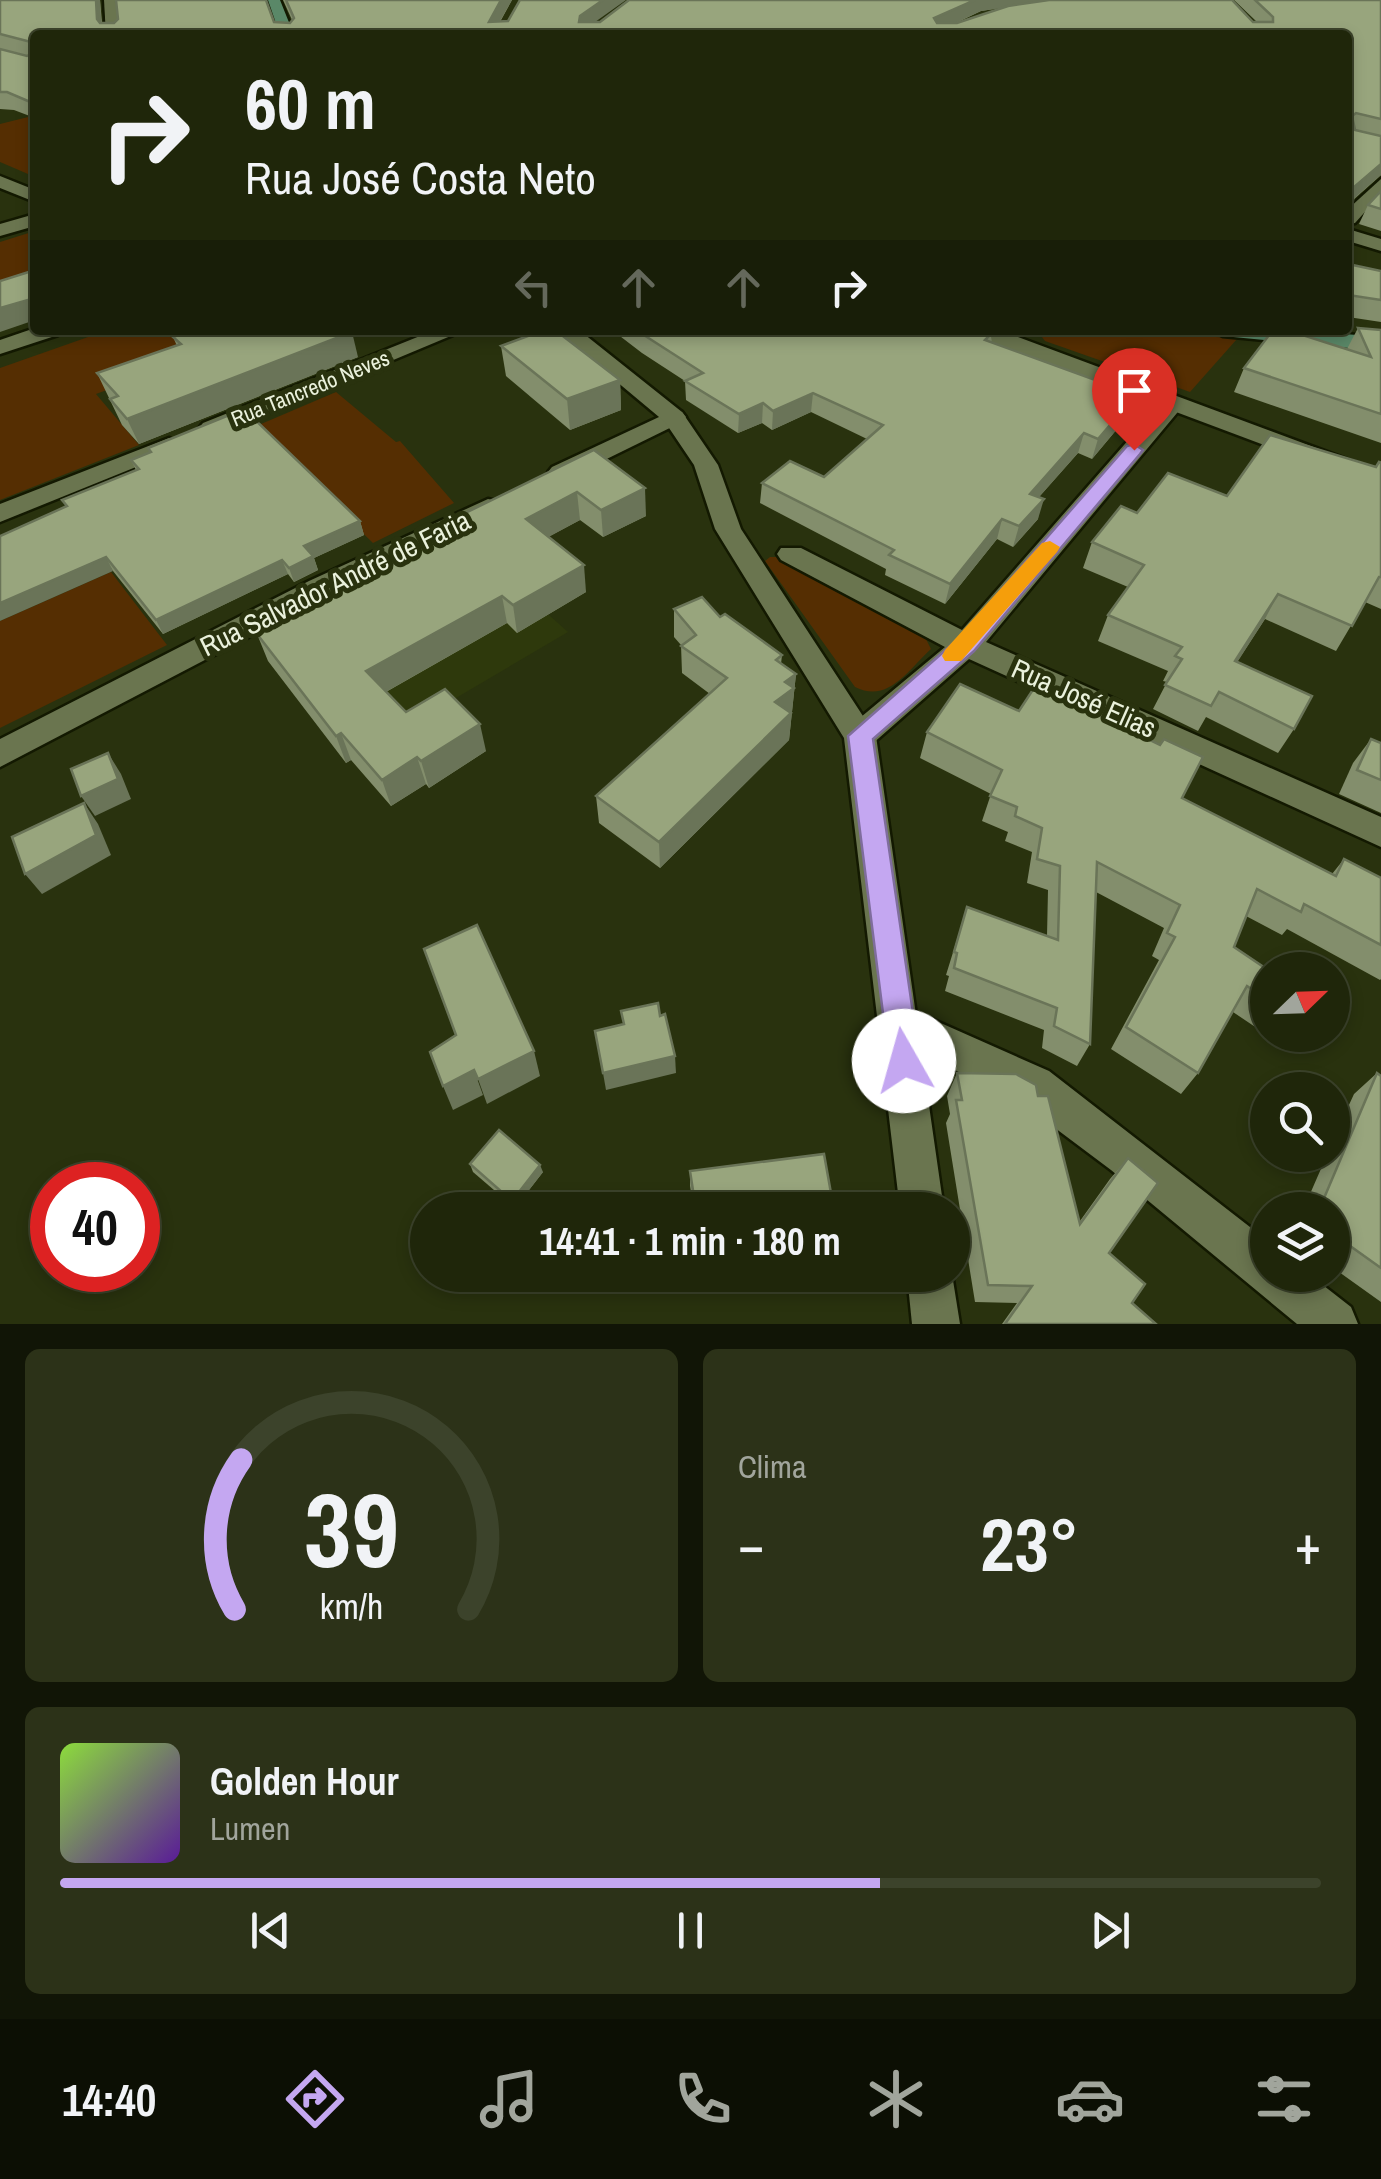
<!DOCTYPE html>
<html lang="pt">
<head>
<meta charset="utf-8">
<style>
	:root { --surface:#1f260a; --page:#2c3218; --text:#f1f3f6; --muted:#a1a59c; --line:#3c432b; --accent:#c4a7f1 }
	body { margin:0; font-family:"Archivo Narrow",sans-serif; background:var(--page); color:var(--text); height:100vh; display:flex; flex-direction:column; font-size:38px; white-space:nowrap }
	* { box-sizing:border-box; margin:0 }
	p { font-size:32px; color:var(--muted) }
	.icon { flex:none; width:55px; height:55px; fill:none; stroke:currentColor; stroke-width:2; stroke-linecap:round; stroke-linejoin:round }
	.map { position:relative; height:1324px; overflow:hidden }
	.side { display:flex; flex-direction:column; gap:25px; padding:25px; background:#111506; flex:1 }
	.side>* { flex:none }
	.guide { position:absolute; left:30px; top:30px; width:1322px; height:305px; border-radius:10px; box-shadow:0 5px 15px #0003,0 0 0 2px var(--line); background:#1f260a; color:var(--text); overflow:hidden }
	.needle { width:65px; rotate:67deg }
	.controls { position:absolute; left:1250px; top:952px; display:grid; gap:20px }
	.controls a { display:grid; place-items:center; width:100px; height:100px; border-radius:50%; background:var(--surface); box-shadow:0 5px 15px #0003,0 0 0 2px var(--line); font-size:50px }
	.speed { position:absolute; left:30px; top:1162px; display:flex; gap:20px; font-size:50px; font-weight:700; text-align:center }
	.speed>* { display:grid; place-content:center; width:130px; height:130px; border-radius:50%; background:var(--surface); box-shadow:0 5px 15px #0003,0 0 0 2px var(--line); line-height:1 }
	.speed .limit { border:15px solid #d22; background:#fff; color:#111 }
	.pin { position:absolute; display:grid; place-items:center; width:85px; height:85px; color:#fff; margin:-102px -42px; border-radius:50% 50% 50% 0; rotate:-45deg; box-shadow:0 0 10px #0007 }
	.pin .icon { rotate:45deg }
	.me { position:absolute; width:110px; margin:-55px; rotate:353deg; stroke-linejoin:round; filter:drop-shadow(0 0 8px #0008) }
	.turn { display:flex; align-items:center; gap:35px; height:210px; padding:0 50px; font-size:45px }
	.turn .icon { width:130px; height:130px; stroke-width:2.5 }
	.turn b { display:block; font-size:70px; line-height:85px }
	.lanes { display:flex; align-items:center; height:95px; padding:0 50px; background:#0003; justify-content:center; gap:50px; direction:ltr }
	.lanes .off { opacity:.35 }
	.big { font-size:75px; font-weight:700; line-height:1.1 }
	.side .tile { flex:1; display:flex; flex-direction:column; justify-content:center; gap:15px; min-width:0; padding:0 35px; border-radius:15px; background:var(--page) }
	.side .dial { align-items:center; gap:0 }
	.dial svg { height:260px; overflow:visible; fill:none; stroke:var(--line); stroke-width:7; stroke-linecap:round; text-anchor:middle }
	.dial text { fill:var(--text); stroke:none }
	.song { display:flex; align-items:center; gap:30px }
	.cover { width:120px; height:120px; border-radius:15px; background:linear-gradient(135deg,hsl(90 70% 55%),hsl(270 70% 35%)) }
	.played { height:10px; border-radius:5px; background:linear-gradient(90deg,var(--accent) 65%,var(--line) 65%) }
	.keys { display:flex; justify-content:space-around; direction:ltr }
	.heat { display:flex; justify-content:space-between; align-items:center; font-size:55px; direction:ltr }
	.side .tiles { flex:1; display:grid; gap:25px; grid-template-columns:1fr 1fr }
	.tile:last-child { grid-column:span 2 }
	.trip { position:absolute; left:410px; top:1192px; width:560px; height:100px; border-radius:50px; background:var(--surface); box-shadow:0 5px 15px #0003,0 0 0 2px var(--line); font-weight:700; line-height:100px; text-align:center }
	.dock { display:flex; height:160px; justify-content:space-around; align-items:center; background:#0c0f04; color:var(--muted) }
	.dock .icon { width:70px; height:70px }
	.dock .current { color:var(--accent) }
	.dock b { font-size:45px; color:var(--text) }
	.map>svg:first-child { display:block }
	.built { fill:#2e390c }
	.green { fill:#552e02 }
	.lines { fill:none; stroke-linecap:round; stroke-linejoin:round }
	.minor-casing { stroke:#131901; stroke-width:5 }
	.tertiary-casing { stroke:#131901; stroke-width:5 }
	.secondary-casing { stroke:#131901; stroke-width:5 }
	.minor { fill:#6a754f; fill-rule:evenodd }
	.tertiary { fill:#6a754f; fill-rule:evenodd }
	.secondary { fill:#5a8868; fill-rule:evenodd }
	.wall { fill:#838e6c; fill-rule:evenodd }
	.shaded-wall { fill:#6a7458 }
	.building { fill:#98a57d; stroke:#6a7458; stroke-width:2.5 }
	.route { fill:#c4a7f1; stroke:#7f6d9d; stroke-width:2.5 }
	.slow { fill:#f59e0b }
	.labels { text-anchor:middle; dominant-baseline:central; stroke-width:10; stroke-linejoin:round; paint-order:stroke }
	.far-street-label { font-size:22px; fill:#eaf1dc; stroke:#29320e }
	.street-label { font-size:28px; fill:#eaf1dc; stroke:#29320e }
</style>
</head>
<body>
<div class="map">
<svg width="1381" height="1324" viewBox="0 0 1381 1324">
	<rect width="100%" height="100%" fill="#29320e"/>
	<polygon class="built" points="468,543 568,632 359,755 266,645"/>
	<g class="green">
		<polygon points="32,116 35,118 35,177 0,162 0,124"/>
		<polygon points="35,231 35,273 0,284 0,242"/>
		<polygon points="108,330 206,330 224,347 96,394 139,445 0,500 0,368"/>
		<polygon points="1042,330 1145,330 1237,339 1190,392 1045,341 1039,333"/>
		<polygon points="336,392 396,442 400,441 454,503 373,543 254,427"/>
		<path d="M770,557H776L925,637L931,649C908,670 888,704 855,687L765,561Z"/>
		<polygon points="111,572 167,645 0,728 0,621"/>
	</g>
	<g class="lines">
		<defs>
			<g id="minor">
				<polygon points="104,0 116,0 120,35 106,35"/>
				<polygon points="0,176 35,190 35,202 0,188"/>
				<polygon points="1381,179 1381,194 1355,223 1348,224 1348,209"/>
				<polygon points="35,214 35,226 0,236 0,224"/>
				<polygon points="1348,229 1381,239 1381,251 1348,241"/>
				<polygon points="35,328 61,330 58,335 0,354 0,340"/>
				<polygon points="435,330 465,330 219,433 203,433 199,428 203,423"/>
				<polygon points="1174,395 1186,402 1182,407 986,642 1381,817 1381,847 969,659 871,745 860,748 849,745 844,736 849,727 945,647 781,560 777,554 781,548 801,548 962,630 1166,397"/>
				<polygon points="674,410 682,412 686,417 682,422 570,477 552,477 548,472 552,467"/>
				<polygon points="169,438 181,445 178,450 0,522 0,504"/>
				<polygon points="488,499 497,501 501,507 497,513 329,595 0,767 0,739 309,581"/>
				<polygon points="900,1005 1049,1071 1268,1241 1268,1275 1310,1275 1351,1307 1358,1324 1297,1324 1111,1170 1019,1101 886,1037 880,1024 886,1011"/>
			</g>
			<g id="tertiary">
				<polygon points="555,330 579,330 682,412 718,465 741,529 876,736 944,1210 900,1210 844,738 715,529 694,465 665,422"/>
				<polygon points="968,330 999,330 1381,472 1381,489 971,335"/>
				<polygon points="952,1274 960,1324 912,1324 907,1275"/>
			</g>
			<g id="secondary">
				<polygon points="268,0 280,0 294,35 280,35"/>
				<polygon points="1212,330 1296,330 1381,337 1381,351 1223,336"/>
			</g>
		</defs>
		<use href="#minor" class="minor-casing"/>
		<use href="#tertiary" class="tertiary-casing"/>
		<use href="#secondary" class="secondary-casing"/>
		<use href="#minor" class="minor"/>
		<use href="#tertiary" class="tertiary"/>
		<use href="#secondary" class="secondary"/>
	</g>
	<g class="wall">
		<path d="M0,0H100L102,23H290L292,20L283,0H512L500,22H595L1232,0L1253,22H1257L1234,0H1381V175L1353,200L1348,212V35H35V118L14,110L0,109V49L28,56L0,49ZM1001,8L956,23L981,11Z"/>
		<polygon points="1381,191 1381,231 1359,224 1368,205"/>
		<polygon points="1348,264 1381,271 1381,322 1348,317"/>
		<polygon points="1358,328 1381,330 1381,443 1234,392 1244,368 1347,349"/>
		<polygon points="612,330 990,330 992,343 1138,404 1092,459 1078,453 1039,497 1038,519 1013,547 997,539 945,604 885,575 886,569 760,503 762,483 824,477 867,439 811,412 772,430 762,423 738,433 686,400 685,381 642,353"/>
		<polygon points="173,337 358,357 139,444 122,425 97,373 177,346"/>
		<polygon points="501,346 620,380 621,410 570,430 506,376"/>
		<polygon points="148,448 360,521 364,535 314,558 318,570 294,582 288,574 163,634 113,571 62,500 136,470 131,460 150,453"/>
		<polygon points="594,450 646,516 603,537 580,520 548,537 586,592 517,633 507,623 386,692 406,712 486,751 429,788 426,784 391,806 351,760 346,763 268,661 257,634 453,533 451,520"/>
		<polygon points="1381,461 1381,609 1365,602 1336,651 1265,619 1237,662 1294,729 1278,753 1206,717 1198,731 1153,709 1167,682 1163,681 1168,671 1098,641 1108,615 1128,587 1083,568 1092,542 1137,513 1376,467"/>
		<polygon points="674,609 720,617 782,655 781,664 796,674 789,740 660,868 599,823 596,796 710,694 682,673 681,645 674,637"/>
		<polygon points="927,732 1182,798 1332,874 1344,859 1381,878 1381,979 1380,980 1287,929 1282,935 1246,916 1234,947 1268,970 1268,1035 1296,1035 1285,1047 1233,1012 1198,1073 1181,1094 1111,1049 1159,960 1152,956 1164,928 1096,892 1090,1044 1077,1066 1042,1048 1044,1030 945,991 949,976 946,975 967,907 1047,936 1048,890 1027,883 1032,852 1005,841 1008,832 982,821 991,794 920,758"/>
		<polygon points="1371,739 1381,743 1381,813 1339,794 1353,763"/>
		<polygon points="957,1073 1038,1096 1080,1221 1110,1179 1128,1158 1109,1253 1132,1303 1156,1324 1002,1324 1017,1303 975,1302 946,1123 950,1114 947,1096"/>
		<polygon points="1377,1073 1381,1076 1381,1302 1332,1267 1332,1210 1303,1210 1327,1155 1332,1155 1332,1142 1354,1094"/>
		<polygon points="470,1164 543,1172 515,1208 473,1172"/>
		<polygon points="690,1171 834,1210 694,1210 690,1186"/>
	</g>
	<g class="shaded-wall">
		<polygon points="96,0 100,0 102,35 97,19"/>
		<polygon points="501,0 512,0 492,35 489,22"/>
		<polygon points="603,0 626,0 581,32 580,35 580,16"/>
		<polygon points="975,0 1056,0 981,11 931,34 934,18"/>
		<polygon points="1381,164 1381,175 1352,200 1354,187"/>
		<polygon points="35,298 35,320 0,332 0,308"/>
		<polygon points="352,332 358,357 139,444 127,419"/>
		<polygon points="620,380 621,410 570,430 567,399"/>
		<polygon points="1145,384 1138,404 1092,459 1098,439"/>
		<polygon points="813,393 811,412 772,430 773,411"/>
		<polygon points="763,403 762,423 738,433 739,414"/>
		<polygon points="1084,433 1078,453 1024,514 1030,494"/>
		<polygon points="645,488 646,516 603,537 601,510"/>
		<polygon points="577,492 580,520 530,547 526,519"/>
		<polygon points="1044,499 1038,519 1013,547 1019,526"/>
		<polygon points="1002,519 997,539 945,604 950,584"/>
		<polygon points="360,521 364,535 314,558 318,570 294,582 289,568 304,546"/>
		<polygon points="106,557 113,571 0,621 0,603"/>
		<polygon points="282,560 288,574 163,634 156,620"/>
		<polygon points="584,565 586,592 517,633 513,605"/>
		<polygon points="1278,594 1265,619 1222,686 1235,661"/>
		<polygon points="502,596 507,623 375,698 366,671"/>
		<polygon points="796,674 789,740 660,868 659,842 775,702 785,682"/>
		<polygon points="480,724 486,751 429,788 421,761"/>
		<polygon points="341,733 351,760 346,763 336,736"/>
		<polygon points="108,753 121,774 131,799 95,816 81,796"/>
		<polygon points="417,757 426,784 391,806 382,780"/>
		<polygon points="84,803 98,824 111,855 42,894 25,874"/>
		<polygon points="534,1051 540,1076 487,1104 478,1079"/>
		<polygon points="675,1056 676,1073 606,1090 603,1073"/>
		<polygon points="474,1070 483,1095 453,1110 443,1086"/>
		<polygon points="540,1165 543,1172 515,1208 512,1201"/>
	</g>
	<g class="building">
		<polygon points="0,0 96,0 97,19 100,23 114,23 118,19 116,0 266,0 274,22 290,23 294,18 286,0 501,0 489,22 508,21 520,0 603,0 580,16 579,22 600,22 629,0 975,0 934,18 937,23 957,23 1008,6 1049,0 1232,0 1253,22 1273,22 1273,17 1255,0 1381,0 1381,119 1356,113 1352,116 1355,130 1381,136 1381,164 1354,187 1353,200 1348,199 1348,35 35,35 35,104 7,92 0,92 0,49 27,56 32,53 31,42 0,34"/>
		<polygon points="1381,191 1381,209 1368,205"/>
		<polygon points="1348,264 1381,271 1381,300 1348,295"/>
		<polygon points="35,270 35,298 0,308 0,281"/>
		<polygon points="1358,328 1381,330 1381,414 1244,368 1273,330 1287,330 1371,357"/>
		<polygon points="193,330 350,330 352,332 127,419 110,399 118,396 97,373 181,344 173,337"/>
		<polygon points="544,330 555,330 620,380 567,399 501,346"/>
		<polygon points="636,330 990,330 994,331 985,340 1098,381 1107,371 1145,384 1098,439 1084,433 1030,494 1044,499 1019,526 1002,519 950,584 889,555 894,550 762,483 790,461 824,477 883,425 813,393 773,411 763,403 739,414 685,381 703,373"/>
		<polygon points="244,409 360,521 304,546 313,556 289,568 282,560 156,620 106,557 0,603 0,536 67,506 62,500 139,469 131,460 151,452 148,448"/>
		<polygon points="1270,435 1376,467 1379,462 1381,463 1381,577 1379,577 1352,626 1278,594 1235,661 1312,696 1294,729 1219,692 1211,706 1165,685 1182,659 1175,656 1182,647 1108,615 1144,565 1092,542 1121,506 1137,513 1168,473 1227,496"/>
		<polygon points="594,450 645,488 601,510 577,492 526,519 584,565 513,605 502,596 366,671 406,712 445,689 480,724 421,761 417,757 382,780 341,733 336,736 257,634 461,529 451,520"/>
		<polygon points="702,597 720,617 725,614 782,655 776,660 796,674 785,682 794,688 775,702 791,713 659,842 596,796 727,678 681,646 696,635 674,609"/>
		<polygon points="960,684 1019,711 1036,685 1160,745 1164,739 1203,757 1182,798 1336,876 1344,859 1381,878 1381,945 1304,904 1301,912 1257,889 1234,947 1268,970 1268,1000 1247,986 1198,1073 1126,1027 1175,937 1167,933 1180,905 1097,862 1090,1044 1054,1026 1057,1008 954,968 957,953 954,952 967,907 1058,940 1060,866 1037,859 1042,828 1015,816 1017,807 990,796 1002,770 927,732"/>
		<polygon points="1371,739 1381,743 1381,780 1357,770"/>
		<polygon points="108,753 118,779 81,796 71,769"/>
		<polygon points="84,803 96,835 25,874 12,837"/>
		<polygon points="477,925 534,1051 478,1079 474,1070 443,1086 430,1052 456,1035 424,949"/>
		<polygon points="658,1003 660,1016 665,1014 675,1056 603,1073 595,1031 624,1024 621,1011"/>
		<polygon points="957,1073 1016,1074 1036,1085 1038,1096 1048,1096 1080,1224 1128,1158 1158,1183 1109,1253 1145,1284 1132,1303 1156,1324 1005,1324 1032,1286 988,1285 956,1100 962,1100"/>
		<polygon points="1377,1073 1381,1076 1381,1268 1332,1233 1332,1210 1319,1210"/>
		<polygon points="499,1130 540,1165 512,1201 470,1164"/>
		<polygon points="824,1154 834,1210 696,1210 690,1171"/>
	</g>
	<polygon class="route" points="1134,444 1143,450 1140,454 974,651 873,739 920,1061 915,1072 904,1076 894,1072 889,1061 848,736 958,639 1127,446"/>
	<polygon class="slow" points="1050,541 1060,547 1057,552 961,661 945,661 942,656 945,650 1042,543"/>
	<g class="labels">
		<g class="far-street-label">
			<text transform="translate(310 388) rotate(-22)">Rua Tancredo Neves</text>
		</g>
		<g class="street-label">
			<text transform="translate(335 583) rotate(-26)">Rua Salvador André de Faria</text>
			<text transform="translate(1084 698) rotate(24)">Rua José Elias</text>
		</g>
	</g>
</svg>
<div class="controls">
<a><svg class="needle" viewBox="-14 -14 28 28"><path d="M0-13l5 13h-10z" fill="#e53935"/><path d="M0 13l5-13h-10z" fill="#a1a59c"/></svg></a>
<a><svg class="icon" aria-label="search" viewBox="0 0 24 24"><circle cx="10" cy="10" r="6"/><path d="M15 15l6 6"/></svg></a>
<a><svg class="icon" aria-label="layers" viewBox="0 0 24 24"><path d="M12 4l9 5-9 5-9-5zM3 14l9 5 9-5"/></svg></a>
</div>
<div class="speed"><div class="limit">40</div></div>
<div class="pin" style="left:1134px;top:450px;background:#d93025"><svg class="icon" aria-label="arrive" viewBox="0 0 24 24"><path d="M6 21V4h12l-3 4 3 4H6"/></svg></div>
<svg class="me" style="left:904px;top:1061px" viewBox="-20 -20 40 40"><circle r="19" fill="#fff"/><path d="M0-13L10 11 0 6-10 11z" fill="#c4a7f1"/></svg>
<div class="trip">14:41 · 1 min · 180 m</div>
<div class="guide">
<div class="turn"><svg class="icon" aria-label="right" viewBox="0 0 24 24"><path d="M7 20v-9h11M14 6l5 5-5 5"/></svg><div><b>60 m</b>Rua José Costa Neto</div></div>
<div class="lanes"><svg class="icon off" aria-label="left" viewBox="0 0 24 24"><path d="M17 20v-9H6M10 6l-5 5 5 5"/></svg><svg class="icon off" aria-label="ahead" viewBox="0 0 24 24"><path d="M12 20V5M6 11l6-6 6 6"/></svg><svg class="icon off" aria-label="ahead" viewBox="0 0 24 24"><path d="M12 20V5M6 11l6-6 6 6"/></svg><svg class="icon" aria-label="right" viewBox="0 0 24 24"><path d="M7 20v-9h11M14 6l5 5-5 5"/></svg></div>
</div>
</div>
<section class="side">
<div class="tiles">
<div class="tile dial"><svg viewBox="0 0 100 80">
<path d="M14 69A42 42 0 1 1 86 69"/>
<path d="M14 69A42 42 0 0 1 16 23" stroke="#c4a7f1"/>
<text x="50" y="56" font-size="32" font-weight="700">39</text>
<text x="50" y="72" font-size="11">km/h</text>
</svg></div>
<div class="tile"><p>Clima</p>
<div class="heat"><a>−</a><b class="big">23°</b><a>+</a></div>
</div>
<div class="tile">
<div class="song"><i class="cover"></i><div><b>Golden Hour</b><p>Lumen</p></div></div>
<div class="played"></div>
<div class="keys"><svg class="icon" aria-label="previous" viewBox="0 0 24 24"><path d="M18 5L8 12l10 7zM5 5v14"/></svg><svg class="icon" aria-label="pause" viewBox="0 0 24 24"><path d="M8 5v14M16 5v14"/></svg><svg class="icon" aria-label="next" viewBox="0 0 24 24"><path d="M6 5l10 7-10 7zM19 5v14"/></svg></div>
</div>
</div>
</section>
<nav class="dock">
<b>14:40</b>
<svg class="icon current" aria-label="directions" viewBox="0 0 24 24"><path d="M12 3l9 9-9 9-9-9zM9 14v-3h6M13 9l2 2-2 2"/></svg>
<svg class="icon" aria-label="music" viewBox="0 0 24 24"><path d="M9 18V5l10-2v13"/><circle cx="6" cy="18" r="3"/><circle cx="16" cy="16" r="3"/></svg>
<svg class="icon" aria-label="phone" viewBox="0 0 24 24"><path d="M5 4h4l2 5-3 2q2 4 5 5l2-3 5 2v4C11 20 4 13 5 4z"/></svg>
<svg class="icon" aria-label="climate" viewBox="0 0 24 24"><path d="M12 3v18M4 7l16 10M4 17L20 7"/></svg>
<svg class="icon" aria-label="car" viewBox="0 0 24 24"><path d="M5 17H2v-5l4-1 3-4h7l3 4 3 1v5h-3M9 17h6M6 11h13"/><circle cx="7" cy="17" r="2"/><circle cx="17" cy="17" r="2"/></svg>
<svg class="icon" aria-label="filters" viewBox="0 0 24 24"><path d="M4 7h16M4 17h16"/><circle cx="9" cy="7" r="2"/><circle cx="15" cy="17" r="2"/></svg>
</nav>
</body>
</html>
